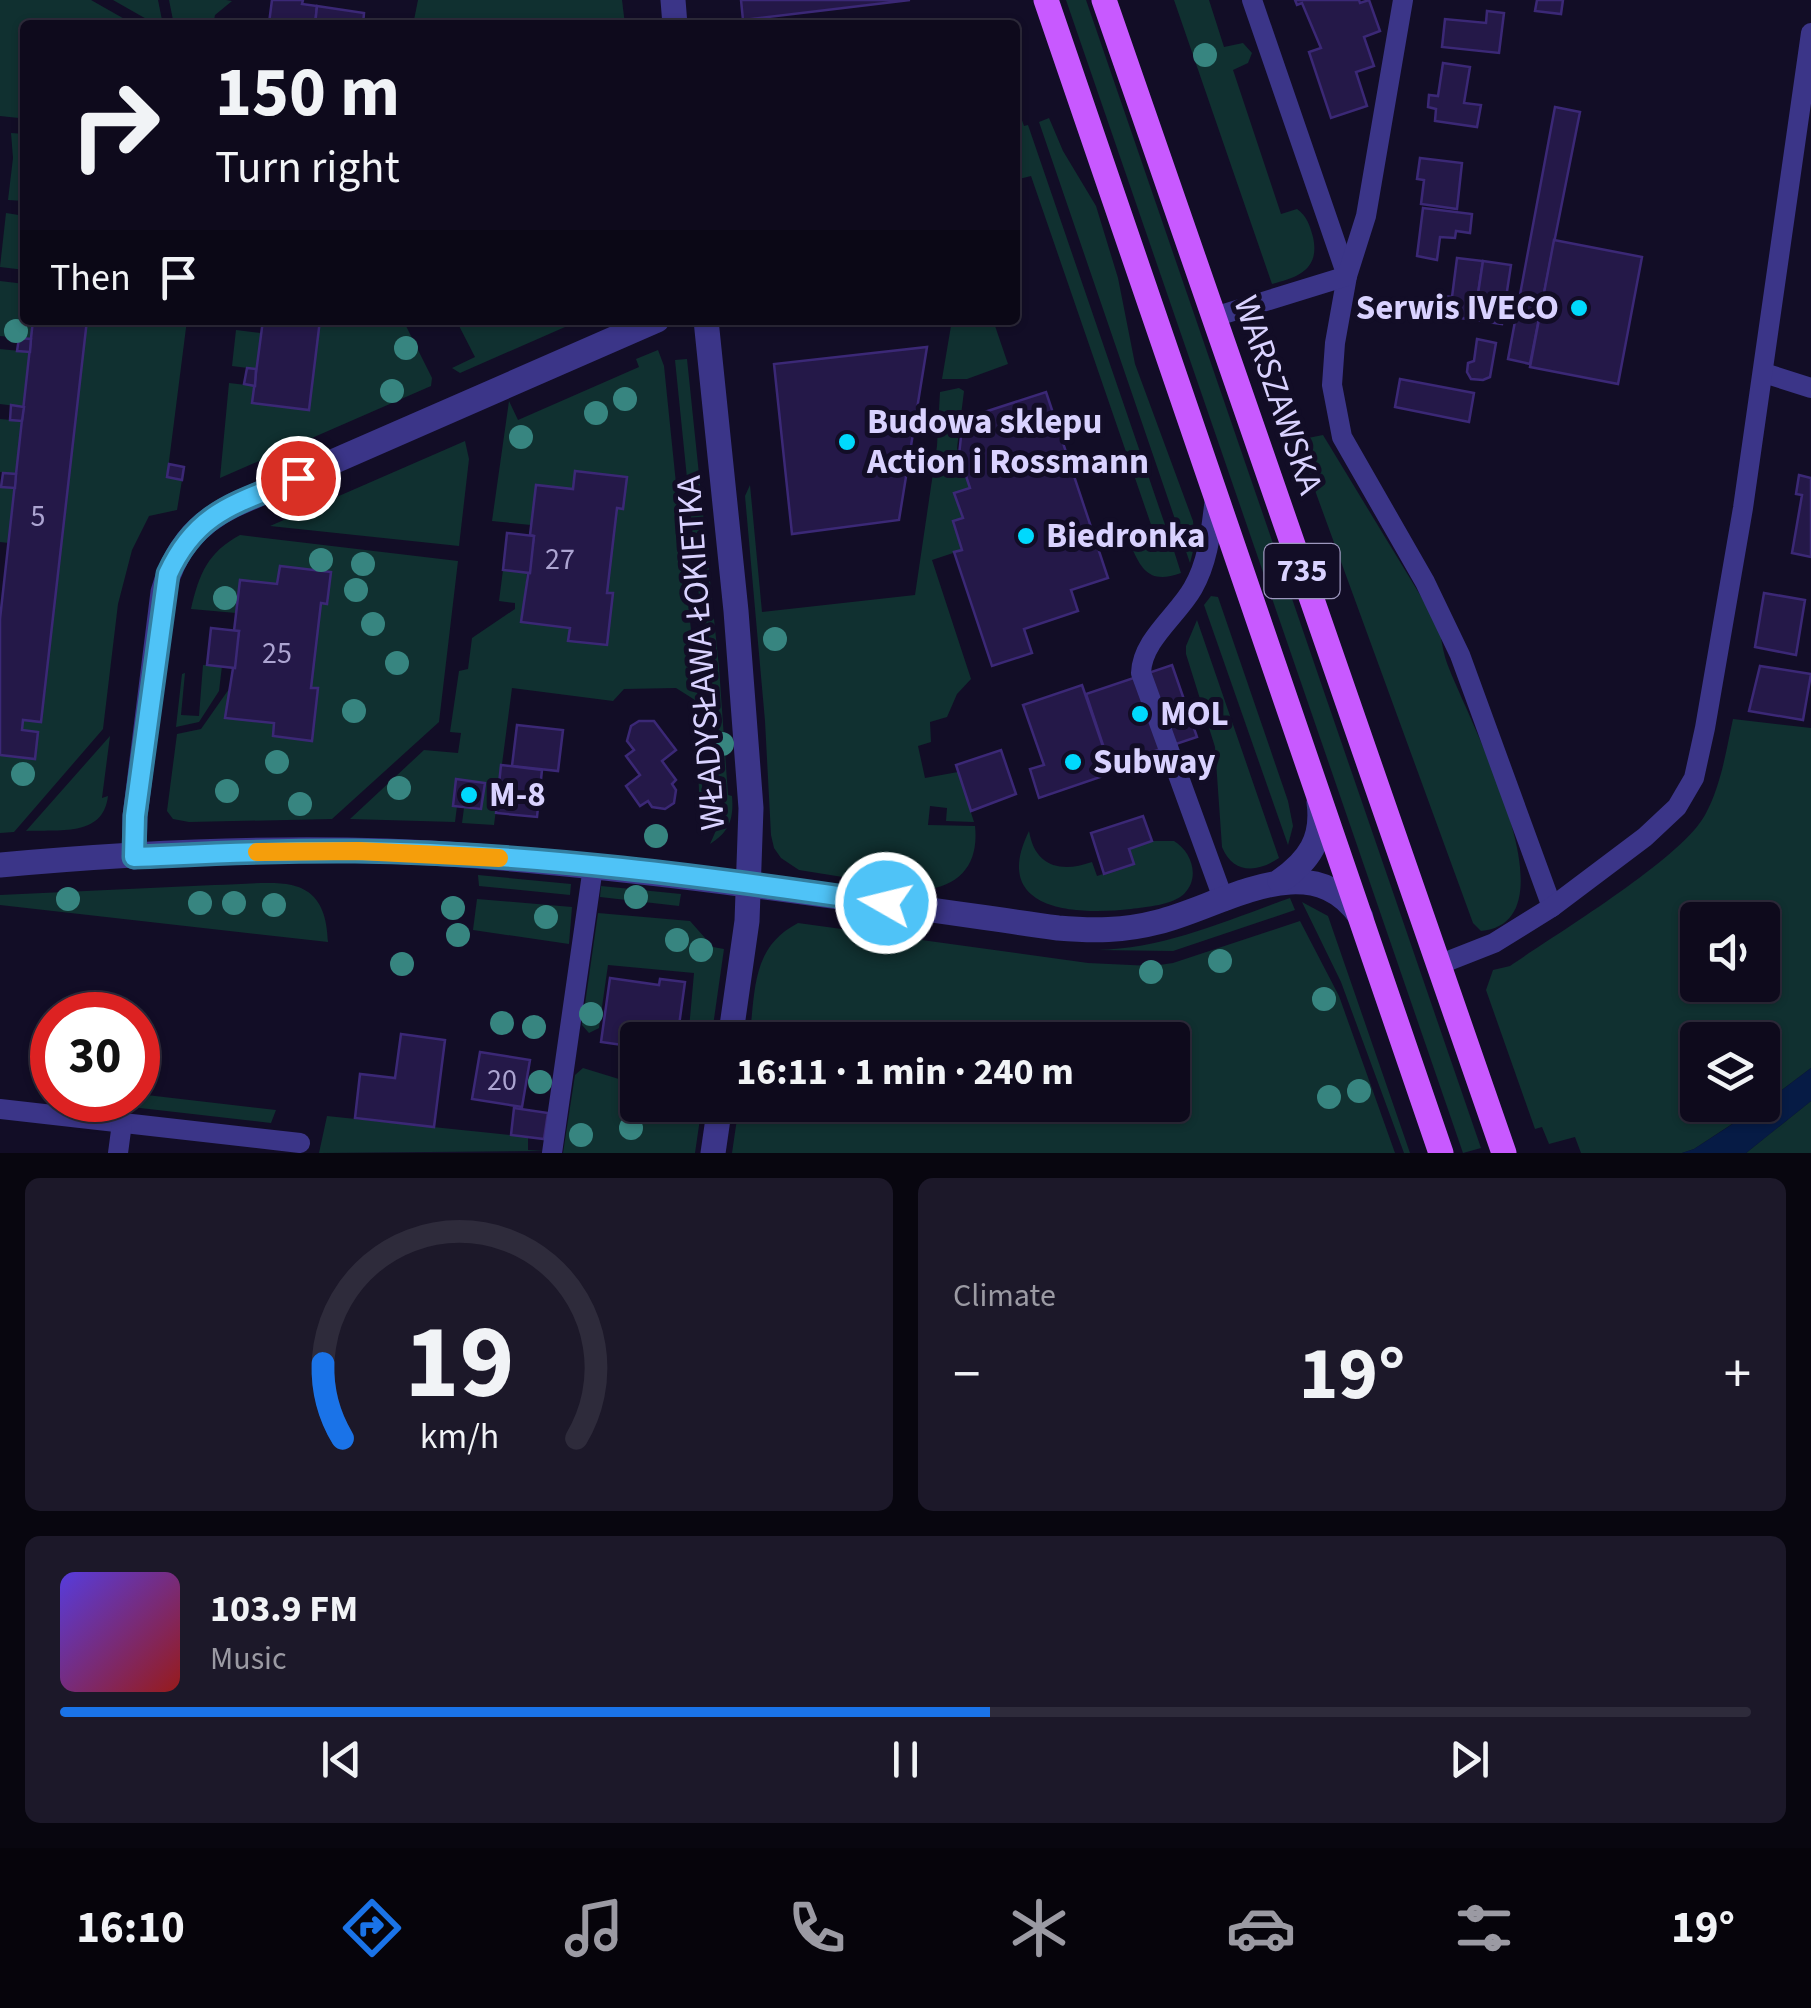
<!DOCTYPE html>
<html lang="en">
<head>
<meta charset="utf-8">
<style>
	:root { --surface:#0e0a1c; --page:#1c1829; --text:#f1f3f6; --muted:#9b9aa3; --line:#2e2b3b; --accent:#1a73e8 }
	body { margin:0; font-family:"Source Sans 3",sans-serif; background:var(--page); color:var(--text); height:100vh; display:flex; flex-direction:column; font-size:38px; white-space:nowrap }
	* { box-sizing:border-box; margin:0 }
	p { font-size:32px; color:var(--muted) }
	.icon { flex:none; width:55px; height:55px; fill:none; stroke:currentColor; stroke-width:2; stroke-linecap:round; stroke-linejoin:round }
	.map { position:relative; height:1153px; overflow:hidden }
	.details { display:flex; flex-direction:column; gap:25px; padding:25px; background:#08060f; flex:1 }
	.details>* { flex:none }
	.top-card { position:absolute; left:20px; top:20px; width:1000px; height:305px; border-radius:10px; box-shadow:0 2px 8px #0004,0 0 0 2px var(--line); background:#0e0a1c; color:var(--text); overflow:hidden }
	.controls { position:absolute; left:1680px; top:902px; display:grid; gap:20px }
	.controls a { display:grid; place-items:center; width:100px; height:100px; border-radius:10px; background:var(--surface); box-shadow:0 2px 8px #0004,0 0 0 2px var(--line); font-size:50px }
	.speed { position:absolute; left:30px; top:992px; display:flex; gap:20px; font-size:50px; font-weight:700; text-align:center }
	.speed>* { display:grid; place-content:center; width:130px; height:130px; border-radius:50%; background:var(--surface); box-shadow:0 2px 8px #0004,0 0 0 2px var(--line); line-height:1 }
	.speed .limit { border:15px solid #d22; background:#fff; color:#111 }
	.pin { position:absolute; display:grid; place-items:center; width:85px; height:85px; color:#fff; margin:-42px; border:5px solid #fff; border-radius:50%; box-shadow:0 2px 10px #0007 }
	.me { position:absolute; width:110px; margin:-55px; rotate:278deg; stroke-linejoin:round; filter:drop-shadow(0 0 8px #0008) }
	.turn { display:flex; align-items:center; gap:35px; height:210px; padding:0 30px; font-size:45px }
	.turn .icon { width:130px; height:130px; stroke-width:2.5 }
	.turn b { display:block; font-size:70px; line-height:85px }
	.then { display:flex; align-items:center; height:95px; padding:0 30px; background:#0003; gap:20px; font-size:38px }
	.big { font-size:75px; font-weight:700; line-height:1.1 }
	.details .card { flex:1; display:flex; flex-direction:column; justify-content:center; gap:15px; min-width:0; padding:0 35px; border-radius:15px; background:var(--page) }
	.details .dial { align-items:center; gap:0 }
	.dial svg { height:260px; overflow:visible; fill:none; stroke:var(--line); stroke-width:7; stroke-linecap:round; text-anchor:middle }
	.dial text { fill:var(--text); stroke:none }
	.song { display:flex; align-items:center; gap:30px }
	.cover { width:120px; height:120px; border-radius:15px; background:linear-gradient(135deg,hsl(250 70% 55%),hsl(0 70% 35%)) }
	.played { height:10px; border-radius:5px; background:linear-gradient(90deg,var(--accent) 55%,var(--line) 55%) }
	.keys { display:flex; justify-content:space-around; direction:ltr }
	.heat { display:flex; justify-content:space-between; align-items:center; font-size:55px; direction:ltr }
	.details .tiles { flex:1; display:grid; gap:25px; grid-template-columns:1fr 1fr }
	.card:last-child { grid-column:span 2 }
	.trip { position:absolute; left:620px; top:1022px; width:570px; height:100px; border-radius:10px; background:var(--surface); box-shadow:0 2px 8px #0004,0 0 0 2px var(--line); font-weight:700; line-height:100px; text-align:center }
	.tabs { display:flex; height:160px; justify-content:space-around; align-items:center; background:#06040b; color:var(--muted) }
	.tabs .icon { width:70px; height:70px }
	.tabs .active { color:var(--accent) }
	.tabs b { font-size:45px; color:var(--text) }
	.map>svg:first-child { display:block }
	.green { fill:#103030; fill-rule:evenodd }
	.water { fill:#061b45 }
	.building { fill:#241848; stroke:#3b2876; stroke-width:2.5 }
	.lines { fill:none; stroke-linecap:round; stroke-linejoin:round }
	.service { stroke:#3b3588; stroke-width:20 }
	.minor { stroke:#3b3588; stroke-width:25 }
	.primary { stroke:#c859ff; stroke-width:25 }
	.tree { fill:#378580 }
	.route-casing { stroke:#337fa1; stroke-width:25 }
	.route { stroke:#4fc3f7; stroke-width:18 }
	.slow { stroke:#f59e0b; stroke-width:18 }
	.poi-dot { fill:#00d9fd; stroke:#120d26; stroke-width:4 }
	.labels { text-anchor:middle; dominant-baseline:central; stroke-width:10; stroke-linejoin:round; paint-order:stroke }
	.number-label { font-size:30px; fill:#aca4d1 }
	.shield { fill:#120d26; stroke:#9d97be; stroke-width:2.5 }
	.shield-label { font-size:32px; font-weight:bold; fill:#d9d2ff }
	.poi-label { font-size:35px; font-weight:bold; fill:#d9d2ff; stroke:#120d26; text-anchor:start }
	.street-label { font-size:35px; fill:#d9d2ff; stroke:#120d26 }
</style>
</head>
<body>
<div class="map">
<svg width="1811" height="1153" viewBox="0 0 1811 1153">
	<rect width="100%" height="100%" fill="#120d26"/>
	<g class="green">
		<polygon points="0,0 91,0 135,25 25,25 25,68 19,118 0,116"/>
		<polygon points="113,0 158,0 163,25 157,25"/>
		<polygon points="169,0 226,0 232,1 215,15 213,25 174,25"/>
		<polygon points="418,0 622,0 625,25 413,25"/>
		<polygon points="1066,0 1086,0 1481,1148 1463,1153"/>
		<path d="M1174,0H1209L1224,47L1243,43L1252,53L1248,63L1233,70L1281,214L1297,209C1307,216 1310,226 1313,237C1320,269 1299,277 1272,284Z"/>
		<path d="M1015,100L1024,126L1028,125L1174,551L1181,573C1153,583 1143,574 1132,548L1156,539L1031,176L1015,180Z"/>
		<polygon points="1049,118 1063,151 1096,206 1118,278 1135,364 1193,521 1195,543 1190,563 1039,122"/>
		<polygon points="11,133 25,134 25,201 8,200 13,158"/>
		<polygon points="6,213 25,216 25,270 0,267"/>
		<polygon points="0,281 25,284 25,320 33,320 31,339 0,336"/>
		<polygon points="87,320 187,320 167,477 182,480 177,510 149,516 132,550 118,604 103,729 14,832 0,833 0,755 22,730 23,720 41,722"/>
		<polygon points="320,320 403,320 432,378 431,386 220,478 229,383 255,386 253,403 308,410"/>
		<polygon points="456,320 581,320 460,373 452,368 475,357"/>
		<polygon points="952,320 993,320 1008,364 967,379 942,379"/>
		<polygon points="236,330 261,333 256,369 232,366"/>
		<polygon points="0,349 30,352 24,407 0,404"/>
		<polygon points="658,350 664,366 698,699 703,804 700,813 695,700 676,688 624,689 613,701 512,688 494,825 462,823 464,808 481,809 485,783 457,779 453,806 457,806 455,822 350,819 424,750 458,753 461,733 450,732 459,671 468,669 472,638 515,609 515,603 499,601 503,570 527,573 522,622 570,628 569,641 607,645 613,594 607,593 617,508 622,509 626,477 576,471 573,489 536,486 531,525 492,521 509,401 518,420 639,367 636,359"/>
		<path d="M687,359L719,667L728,795L732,796C734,819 729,832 710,844L718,826L713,734L675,360Z"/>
		<path d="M959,388L964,391L957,448L970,488L955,493L963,518L953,522L962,550L932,560L971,679L957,694L947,717L930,722L931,742L918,746L925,778L958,772L974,822L946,821L947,808L930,806L928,825L975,826C979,863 961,886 924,890L799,870L781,858L774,848L771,835L765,721L745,496L750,485L762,612L915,595L937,446L940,392Z"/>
		<polygon points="0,419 22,421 16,474 0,472"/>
		<path d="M1323,435L1439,626C1441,636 1442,647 1445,657C1458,702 1583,921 1481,931L1473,923L1317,496L1298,440Z"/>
		<polygon points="465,441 469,459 459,546 270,526"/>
		<polygon points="0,487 15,488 9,543 0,542"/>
		<path d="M240,535L458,561L439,722L332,819L189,822L173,819L167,811L177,734L201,729L229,689L226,718L274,723L273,736L311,688L321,603H328L331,572L277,584L240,580L236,613L191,609C199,574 208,552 240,535Z"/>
		<polygon points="1211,596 1218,597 1288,801 1293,826 1288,845 1204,605"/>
		<path d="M1197,620L1279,858C1257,873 1233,874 1222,847L1215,747L1186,654V646Z"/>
		<polygon points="203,665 222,666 219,691 199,722 176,727 182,674 185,673 181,715 199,716"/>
		<path d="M1733,719L1811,728V1068L1763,1104L1762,1040H1698V1105H1761L1694,1149L1682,1153H1581L1575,1137L1549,1144L1542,1127L1535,1129L1486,990L1493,970L1510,966C1556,934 1681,859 1705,815C1721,786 1726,751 1733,719ZM1698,920H1762V985H1698Z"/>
		<path d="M110,736L102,798L108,796C103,838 58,829 26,831Z"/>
		<path d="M1029,831C1035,867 1061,873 1092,862L1097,876L1134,864L1129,849L1152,841H1174C1191,851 1201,877 1184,894C1172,905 1147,907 1131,909C1078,915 989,912 1029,831Z"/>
		<polygon points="478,875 571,884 570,895 479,886"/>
		<path d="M214,885C271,885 326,866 328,942L0,905V895Z"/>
		<polygon points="601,886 681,894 679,906 600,897"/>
		<path d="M1290,898L1295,910L1173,951L1097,950C1164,949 1228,920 1290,898Z"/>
		<polygon points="477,899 572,907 569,944 473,930"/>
		<polygon points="1302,902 1328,916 1410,1153 1404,1153 1341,982"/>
		<polygon points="598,913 690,921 713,947 724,949 711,1040 688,1040 694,973 608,965 599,1028 589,1033 582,1025"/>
		<path d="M1300,921L1339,996L1395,1153H732L739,1105H1172V1040H749C756,992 750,948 798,923L1088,963L1152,966L1173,963Z"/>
		<polygon points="583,1068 632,1083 635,1114 687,1119 690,1105 702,1105 695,1153 563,1153 575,1075"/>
		<polygon points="138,1094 276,1110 271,1123 70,1100 138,1100"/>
		<polygon points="1811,1101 1811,1153 1746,1153"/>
		<polygon points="327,1116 528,1137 528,1150 544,1151 319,1153"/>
	</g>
	<polygon class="water" points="1811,1068 1811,1101 1746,1153 1682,1153 1694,1149 1762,1105"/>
	<g class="building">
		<polygon points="272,0 303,0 302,4 317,6 315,25 269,23"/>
		<polygon points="741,0 910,0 743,20"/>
		<polygon points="1295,0 1359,0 1360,3 1369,0 1380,31 1364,37 1374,66 1356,72 1367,106 1331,118 1309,52 1321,48 1302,3 1297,5"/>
		<polygon points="1537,0 1563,0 1561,14 1535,11"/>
		<polygon points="317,6 364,13 363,25 315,25"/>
		<polygon points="1487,11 1504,13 1499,53 1442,47 1445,19 1486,23"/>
		<polygon points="1443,63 1470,67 1464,103 1481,105 1477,127 1435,121 1436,109 1428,107 1429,95 1438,96"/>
		<polygon points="1555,107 1580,112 1530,364 1508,359"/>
		<polygon points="1420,158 1462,163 1457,209 1421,204 1424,180 1417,179"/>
		<polygon points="1423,208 1472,214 1470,233 1456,231 1455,238 1440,237 1437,260 1417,256"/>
		<polygon points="1554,240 1642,257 1618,384 1530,367"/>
		<polygon points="1457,258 1483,261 1474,320 1433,314 1435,295 1452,297"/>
		<polygon points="1483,261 1511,265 1502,324 1474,320"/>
		<polygon points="33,320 87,320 41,722 23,720 22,730 38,732 35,759 0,755 0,619"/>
		<polygon points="263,320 320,320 309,410 252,403"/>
		<polygon points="19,338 31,339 30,352 17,351"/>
		<polygon points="1477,339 1496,343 1490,377 1483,380 1471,379 1467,372 1468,363 1474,361"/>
		<polygon points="927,347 899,520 792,534 774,364"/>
		<polygon points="247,368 256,369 255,386 244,384"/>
		<polygon points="1400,379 1474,393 1469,422 1395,407"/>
		<polygon points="1046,392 1108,578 1071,590 1078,611 1024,629 1032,653 992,666 954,552 962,550 953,521 963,518 954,493 970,488 959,455 963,419"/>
		<polygon points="11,405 24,407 22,421 10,420"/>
		<polygon points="169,464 184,467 182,480 167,477"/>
		<polygon points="575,471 627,477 623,509 617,508 607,593 613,593 607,645 568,641 570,628 521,622 534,536 530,535 536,485 573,489"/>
		<polygon points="3,473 16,474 15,488 1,487"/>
		<polygon points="1799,475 1811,478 1811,557 1792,553 1802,495 1796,494"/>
		<polygon points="507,533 534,536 530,573 503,570"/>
		<polygon points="280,566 331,572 327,604 321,603 311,688 318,688 312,741 273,736 274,723 225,718 239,631 234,631 240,580 277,584"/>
		<polygon points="1764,593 1805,600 1796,655 1755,647"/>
		<polygon points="211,628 239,631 235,668 207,665"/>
		<polygon points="1172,665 1197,737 1110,766 1086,694"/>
		<polygon points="1760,666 1811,674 1803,720 1749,711"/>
		<polygon points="1082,685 1112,773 1039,798 1030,769 1044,765 1023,705"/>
		<polygon points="639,721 654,721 676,750 662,761 676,780 672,784 676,790 674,803 665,809 652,807 648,801 640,806 626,786 640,775 626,756 634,750 627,741 631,726"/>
		<polygon points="517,725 563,730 558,771 512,766"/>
		<polygon points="1001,750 1016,794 971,811 956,765"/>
		<polygon points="501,765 542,770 537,817 496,813"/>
		<polygon points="456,779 485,783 481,809 453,806"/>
		<polygon points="1143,816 1152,841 1129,849 1134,864 1104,874 1091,833"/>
		<polygon points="610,978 659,985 660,979 685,982 677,1040 638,1037 637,1047 601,1042"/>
		<polygon points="401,1034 445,1040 434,1127 355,1118 360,1074 395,1078"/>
		<polygon points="480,1052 530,1060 522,1107 472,1099"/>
		<polygon points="514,1108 548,1113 544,1139 511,1135"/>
	</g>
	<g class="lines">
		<g class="service">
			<polyline points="1252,0 1347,276 1335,343 1332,385 1342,437 1425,582 1460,655 1552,907"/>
			<polyline points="1214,317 1347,276 1366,216 1403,0"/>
			<polyline points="1764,373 1811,388"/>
			<path d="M1215,498C1211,529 1209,560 1193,588C1178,615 1142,640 1141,673L1224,901"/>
			<polyline points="1438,965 1494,943 1552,907 1645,837 1677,807 1694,778 1705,728 1743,508 1811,33"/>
			<polyline points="0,1109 300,1143"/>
			<polyline points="118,1153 122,1123"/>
			<polyline points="552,1153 593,867"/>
		</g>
		<g class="minor">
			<polyline points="673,0 675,25"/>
			<polyline points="706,320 736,611 751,808 747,921 730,1040"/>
			<path d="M134,857L135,816L163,592C174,551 195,524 234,505L657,320"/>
			<path d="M0,865C152,851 310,844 463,855C663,870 860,900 1058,928C1093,931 1124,931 1158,922C1223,906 1310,843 1361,917"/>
			<path d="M1280,881C1309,861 1324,839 1319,802"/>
			<polyline points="713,1153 720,1105"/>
		</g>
		<g class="primary">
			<polyline points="1046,0 1441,1153"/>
			<polyline points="1104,0 1504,1153"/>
		</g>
	</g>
	<g class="tree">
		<circle cx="1205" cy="55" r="12"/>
		<circle cx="16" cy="331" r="12"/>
		<circle cx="406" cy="348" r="12"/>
		<circle cx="392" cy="391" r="12"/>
		<circle cx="625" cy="399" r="12"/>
		<circle cx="596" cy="413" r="12"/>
		<circle cx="521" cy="437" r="12"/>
		<circle cx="321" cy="560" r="12"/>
		<circle cx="363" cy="564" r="12"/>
		<circle cx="356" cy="590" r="12"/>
		<circle cx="225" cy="598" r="12"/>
		<circle cx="373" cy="624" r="12"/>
		<circle cx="775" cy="639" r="12"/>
		<circle cx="397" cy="663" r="12"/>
		<circle cx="354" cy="711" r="12"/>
		<circle cx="722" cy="744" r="12"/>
		<circle cx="277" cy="762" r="12"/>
		<circle cx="23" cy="774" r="12"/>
		<circle cx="399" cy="788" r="12"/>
		<circle cx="227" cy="791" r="12"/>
		<circle cx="300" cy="804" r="12"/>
		<circle cx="656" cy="836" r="12"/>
		<circle cx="636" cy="897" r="12"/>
		<circle cx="68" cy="899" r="12"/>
		<circle cx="200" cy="903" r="12"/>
		<circle cx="234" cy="903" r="12"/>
		<circle cx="274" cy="905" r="12"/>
		<circle cx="453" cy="908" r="12"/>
		<circle cx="546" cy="917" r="12"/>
		<circle cx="458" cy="935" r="12"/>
		<circle cx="677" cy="940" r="12"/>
		<circle cx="701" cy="950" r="12"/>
		<circle cx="1220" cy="961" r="12"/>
		<circle cx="402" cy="964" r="12"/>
		<circle cx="1151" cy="972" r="12"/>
		<circle cx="1324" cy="999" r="12"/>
		<circle cx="591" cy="1014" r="12"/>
		<circle cx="502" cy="1023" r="12"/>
		<circle cx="534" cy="1027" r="12"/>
		<circle cx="540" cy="1082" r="12"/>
		<circle cx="1359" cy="1091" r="12"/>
		<circle cx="1329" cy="1097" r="12"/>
		<circle cx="631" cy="1128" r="12"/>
		<circle cx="581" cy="1135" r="12"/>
	</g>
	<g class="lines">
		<defs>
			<path id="route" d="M298,478C239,503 197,510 168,574L135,816L134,857C208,854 281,850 355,851C533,853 711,877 886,903"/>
		</defs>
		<use href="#route" class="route-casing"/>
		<use href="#route" class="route"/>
		<polyline class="slow" points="257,852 358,851 499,858"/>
	</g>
	<g class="poi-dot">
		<circle cx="1579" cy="308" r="10"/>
		<circle cx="847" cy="442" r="10"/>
		<circle cx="1026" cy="536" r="10"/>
		<circle cx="1140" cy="714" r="10"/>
		<circle cx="1073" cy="762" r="10"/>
		<circle cx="469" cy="795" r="10"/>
	</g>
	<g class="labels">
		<g class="number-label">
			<text x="38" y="516">5</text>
			<text x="560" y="559">27</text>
			<text x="277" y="653">25</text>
			<text x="502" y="1080">20</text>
		</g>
		<rect class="shield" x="1264.5" y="544" width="75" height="54" rx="8"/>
		<g class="shield-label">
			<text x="1302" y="571">735</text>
		</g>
		<g class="poi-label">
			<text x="1559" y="308" text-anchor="end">Serwis IVECO</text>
			<text x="867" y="422">Budowa sklepu<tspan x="867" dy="40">Action i Rossmann</tspan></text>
			<text x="1046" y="536">Biedronka</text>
			<text x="1160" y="714">MOL</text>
			<text x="1093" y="762">Subway</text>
			<text x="489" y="795">M-8</text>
		</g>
		<g class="street-label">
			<text transform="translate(1278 395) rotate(71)">WARSZAWSKA</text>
			<text transform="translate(701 653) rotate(-94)">WŁADYSŁAWA ŁOKIETKA</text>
		</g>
	</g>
</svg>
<div class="controls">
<a><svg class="icon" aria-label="sound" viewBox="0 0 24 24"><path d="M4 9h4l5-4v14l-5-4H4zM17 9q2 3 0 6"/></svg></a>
<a><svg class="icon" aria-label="layers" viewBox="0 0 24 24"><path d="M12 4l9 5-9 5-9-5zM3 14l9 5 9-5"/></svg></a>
</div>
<div class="speed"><div class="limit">30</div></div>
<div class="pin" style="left:298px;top:478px;background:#d93025"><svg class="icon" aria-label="arrive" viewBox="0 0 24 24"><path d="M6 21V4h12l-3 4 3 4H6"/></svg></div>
<svg class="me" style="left:886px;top:903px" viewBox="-20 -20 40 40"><circle r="17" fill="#4fc3f7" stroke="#fff" stroke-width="3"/><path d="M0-11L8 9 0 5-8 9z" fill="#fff"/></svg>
<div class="trip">16:11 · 1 min · 240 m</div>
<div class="top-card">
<div class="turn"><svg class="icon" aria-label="right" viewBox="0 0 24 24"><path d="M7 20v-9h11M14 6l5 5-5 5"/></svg><div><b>150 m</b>Turn right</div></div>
<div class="then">Then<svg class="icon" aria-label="arrive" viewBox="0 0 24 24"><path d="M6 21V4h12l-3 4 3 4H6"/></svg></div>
</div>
</div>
<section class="details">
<div class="tiles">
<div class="card dial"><svg viewBox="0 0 100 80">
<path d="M14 69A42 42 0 1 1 86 69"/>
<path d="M14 69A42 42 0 0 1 8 46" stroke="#1a73e8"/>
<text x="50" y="56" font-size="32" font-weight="700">19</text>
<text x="50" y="72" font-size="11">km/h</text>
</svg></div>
<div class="card"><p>Climate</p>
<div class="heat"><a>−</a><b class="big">19°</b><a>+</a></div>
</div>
<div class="card">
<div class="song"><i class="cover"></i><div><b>103.9 FM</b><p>Music</p></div></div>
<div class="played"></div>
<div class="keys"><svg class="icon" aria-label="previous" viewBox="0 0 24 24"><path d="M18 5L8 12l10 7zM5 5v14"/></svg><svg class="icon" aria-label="pause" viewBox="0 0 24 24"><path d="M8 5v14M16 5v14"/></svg><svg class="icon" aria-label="next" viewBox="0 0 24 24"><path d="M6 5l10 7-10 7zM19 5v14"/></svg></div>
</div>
</div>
</section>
<nav class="tabs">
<b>16:10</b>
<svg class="icon active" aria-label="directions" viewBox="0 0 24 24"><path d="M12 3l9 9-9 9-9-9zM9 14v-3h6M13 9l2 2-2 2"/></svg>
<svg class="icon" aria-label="music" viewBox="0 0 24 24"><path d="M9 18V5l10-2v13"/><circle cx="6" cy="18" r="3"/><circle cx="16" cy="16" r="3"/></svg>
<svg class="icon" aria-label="phone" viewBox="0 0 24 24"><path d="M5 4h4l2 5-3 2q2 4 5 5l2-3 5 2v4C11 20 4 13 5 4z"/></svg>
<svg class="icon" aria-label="climate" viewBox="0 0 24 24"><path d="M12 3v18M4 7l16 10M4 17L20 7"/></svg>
<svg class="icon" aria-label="car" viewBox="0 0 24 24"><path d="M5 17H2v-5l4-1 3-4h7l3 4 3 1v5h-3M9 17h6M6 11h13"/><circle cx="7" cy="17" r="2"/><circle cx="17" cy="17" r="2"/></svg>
<svg class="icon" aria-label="filters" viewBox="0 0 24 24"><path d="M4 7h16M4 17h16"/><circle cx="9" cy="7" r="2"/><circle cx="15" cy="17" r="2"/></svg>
<b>19°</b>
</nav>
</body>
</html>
